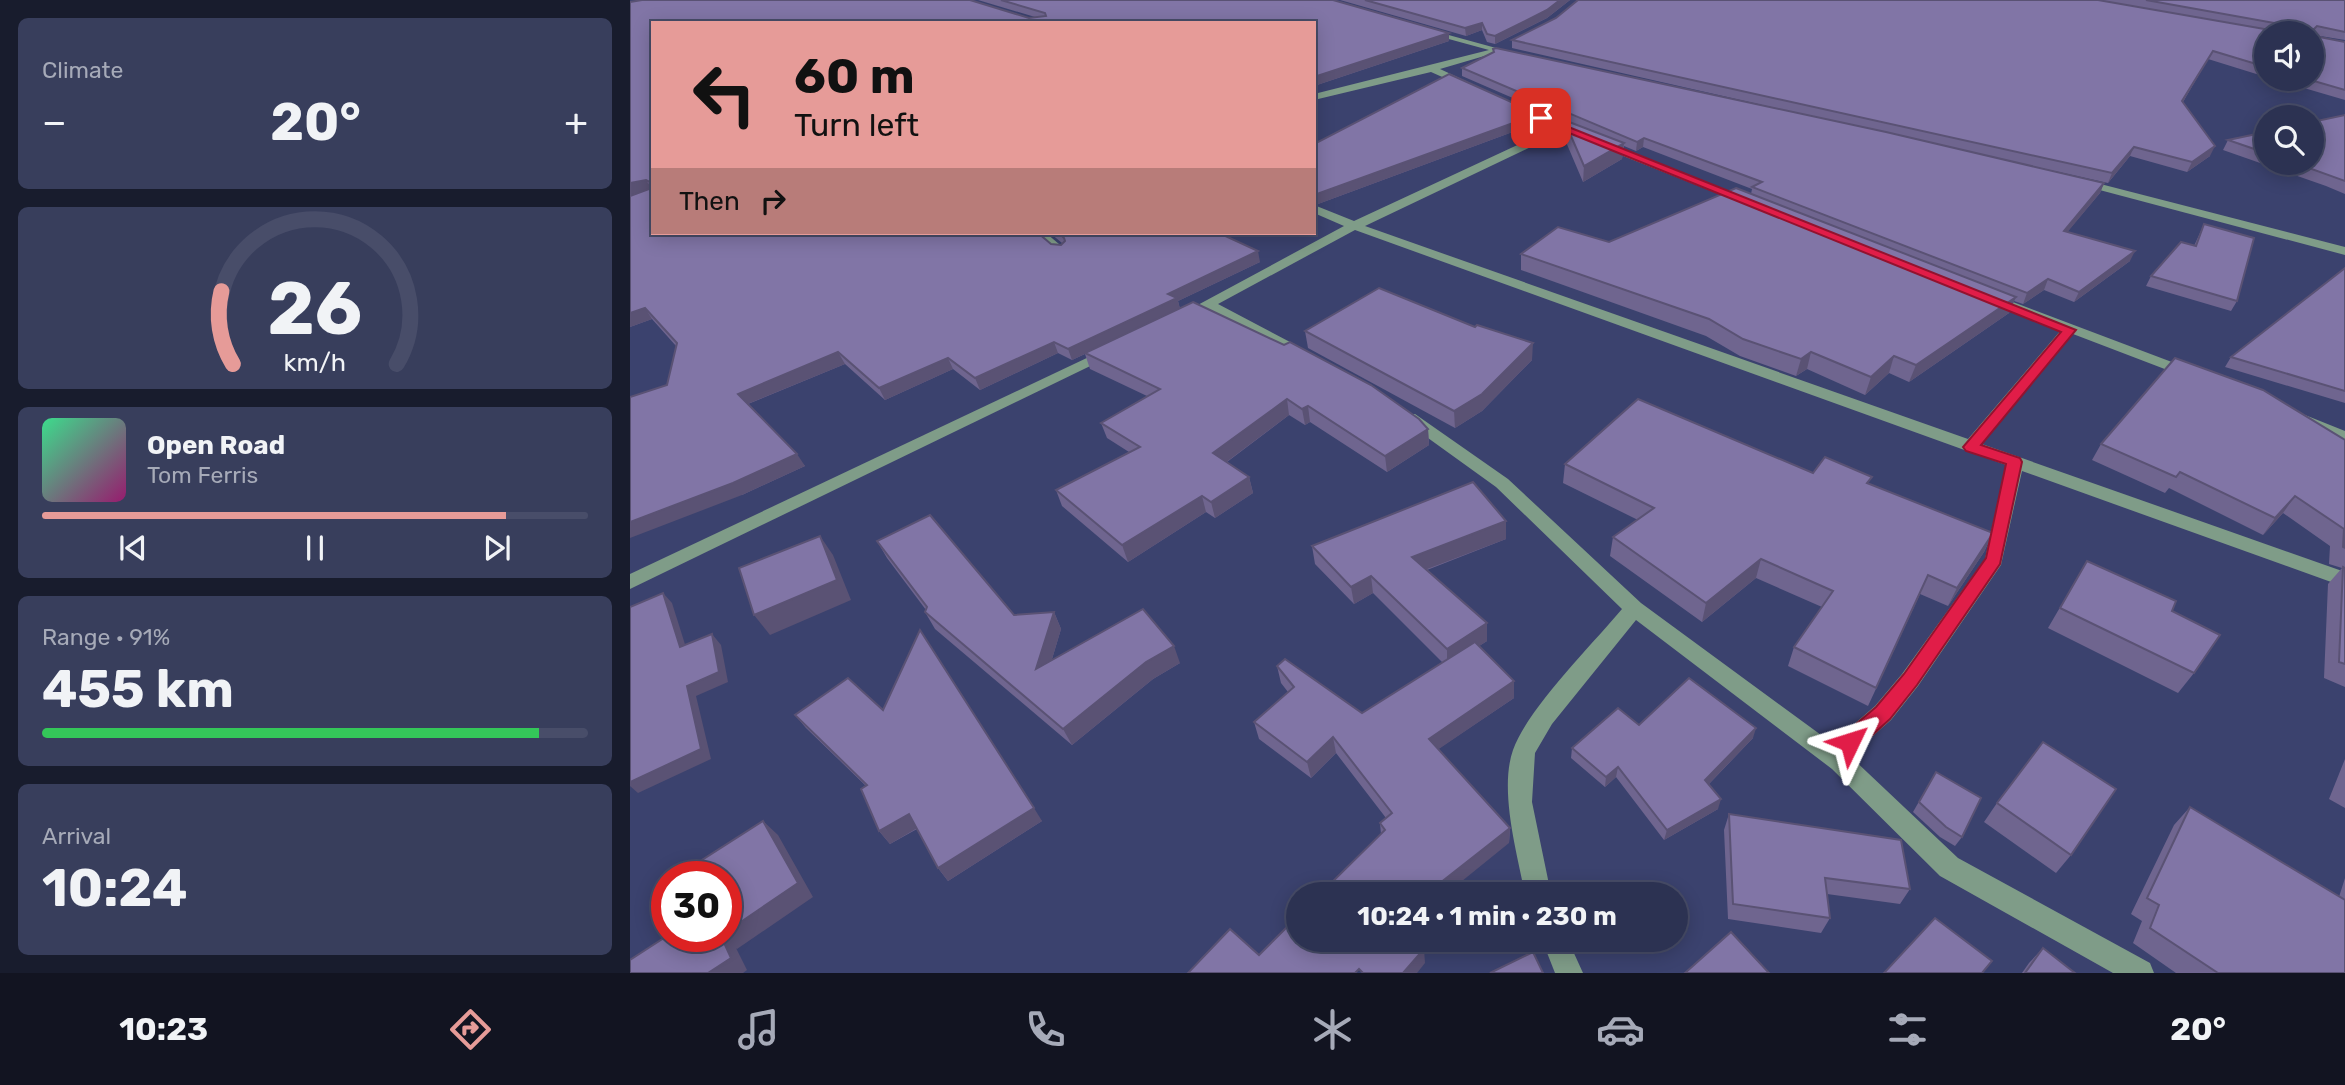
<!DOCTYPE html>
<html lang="en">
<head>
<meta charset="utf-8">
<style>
	:root { --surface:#2c3252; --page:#383e5c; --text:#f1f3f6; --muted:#a6aab8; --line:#484d69; --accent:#e69b98 }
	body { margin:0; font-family:Rubik,sans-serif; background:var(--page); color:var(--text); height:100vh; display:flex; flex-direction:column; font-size:26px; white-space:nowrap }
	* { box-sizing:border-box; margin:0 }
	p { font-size:23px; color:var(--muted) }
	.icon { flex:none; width:38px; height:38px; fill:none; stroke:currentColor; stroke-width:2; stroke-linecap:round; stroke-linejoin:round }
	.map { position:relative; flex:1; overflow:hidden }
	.side { display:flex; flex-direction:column; gap:18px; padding:18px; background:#181c2d; width:630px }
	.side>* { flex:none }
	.guide { position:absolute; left:21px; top:21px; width:665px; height:214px; border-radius:0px; box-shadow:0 4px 18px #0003,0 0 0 2px var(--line); background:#e69b98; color:#111; overflow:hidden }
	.controls { position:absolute; left:1624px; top:21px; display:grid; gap:14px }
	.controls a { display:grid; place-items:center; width:70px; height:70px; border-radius:50%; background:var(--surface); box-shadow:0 4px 18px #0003,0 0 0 2px var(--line); font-size:35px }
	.speed { position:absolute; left:21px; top:861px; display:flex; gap:14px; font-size:35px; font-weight:700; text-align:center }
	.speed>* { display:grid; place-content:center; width:91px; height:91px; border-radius:50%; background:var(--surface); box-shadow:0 4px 18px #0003,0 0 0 2px var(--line); line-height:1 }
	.speed .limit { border:10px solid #d22; background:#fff; color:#111 }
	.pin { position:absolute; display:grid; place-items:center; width:60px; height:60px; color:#fff; margin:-30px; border-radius:14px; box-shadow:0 4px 10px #0006 }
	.me { position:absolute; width:77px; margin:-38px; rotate:49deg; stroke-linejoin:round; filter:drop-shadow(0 0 5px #0008) }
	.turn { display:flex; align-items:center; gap:24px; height:147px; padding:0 28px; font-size:32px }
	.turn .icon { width:91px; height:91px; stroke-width:2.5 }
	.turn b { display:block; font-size:49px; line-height:60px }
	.then { display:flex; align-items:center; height:66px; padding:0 28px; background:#0003; gap:14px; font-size:26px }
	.big { font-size:52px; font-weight:700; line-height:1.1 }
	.side .card { flex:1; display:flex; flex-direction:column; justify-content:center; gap:10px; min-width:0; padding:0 24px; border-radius:10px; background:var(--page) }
	.side .dial { align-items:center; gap:0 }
	.dial svg { height:182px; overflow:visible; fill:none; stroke:var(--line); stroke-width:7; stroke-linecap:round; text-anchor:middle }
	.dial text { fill:var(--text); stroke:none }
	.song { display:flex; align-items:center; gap:21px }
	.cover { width:84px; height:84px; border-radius:10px; background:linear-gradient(135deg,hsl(150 70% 55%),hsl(320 70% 35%)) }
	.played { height:7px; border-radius:4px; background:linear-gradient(90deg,var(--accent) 85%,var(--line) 85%) }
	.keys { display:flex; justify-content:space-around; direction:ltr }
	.heat { display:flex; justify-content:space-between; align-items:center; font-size:38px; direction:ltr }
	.charge { height:10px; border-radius:5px; background:linear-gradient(90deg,#34c759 91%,var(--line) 0) }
	.trip { position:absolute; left:656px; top:882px; width:402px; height:70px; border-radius:35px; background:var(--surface); box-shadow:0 4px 18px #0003,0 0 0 2px var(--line); font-weight:700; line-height:70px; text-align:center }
	.dock { display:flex; height:112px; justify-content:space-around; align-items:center; background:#121421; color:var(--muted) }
	.dock .icon { width:49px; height:49px }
	.dock .selected { color:var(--accent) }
	.dock b { font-size:32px; color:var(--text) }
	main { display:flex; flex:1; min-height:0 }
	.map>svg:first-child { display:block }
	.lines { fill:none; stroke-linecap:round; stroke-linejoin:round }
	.minor { fill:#7f9c88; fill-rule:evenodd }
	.wall { fill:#6f658f }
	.shaded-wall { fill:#5a5274 }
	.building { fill:#8175a6; stroke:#5a5274; stroke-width:2 }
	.route { fill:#e11d48; stroke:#92132f; stroke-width:2 }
</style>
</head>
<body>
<main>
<section class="side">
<div class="card"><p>Climate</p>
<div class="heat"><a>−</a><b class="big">20°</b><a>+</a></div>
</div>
<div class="card dial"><svg viewBox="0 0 100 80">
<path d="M14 69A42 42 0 1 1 86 69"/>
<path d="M14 69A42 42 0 0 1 9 37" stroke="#e69b98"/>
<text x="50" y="56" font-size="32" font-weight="700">26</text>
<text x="50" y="72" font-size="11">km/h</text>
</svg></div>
<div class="card">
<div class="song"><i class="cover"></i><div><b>Open Road</b><p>Tom Ferris</p></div></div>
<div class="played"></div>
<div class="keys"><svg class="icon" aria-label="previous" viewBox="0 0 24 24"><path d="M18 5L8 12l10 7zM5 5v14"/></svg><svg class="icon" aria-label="pause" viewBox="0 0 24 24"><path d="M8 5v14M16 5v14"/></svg><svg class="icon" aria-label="next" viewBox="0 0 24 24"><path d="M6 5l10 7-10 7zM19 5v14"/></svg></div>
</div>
<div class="card"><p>Range · 91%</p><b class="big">455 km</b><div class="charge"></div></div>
<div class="card"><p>Arrival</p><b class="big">10:24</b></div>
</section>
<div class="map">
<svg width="1715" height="973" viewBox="0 0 1715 973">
	<rect width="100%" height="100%" fill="#3b426e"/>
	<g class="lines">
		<g class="minor">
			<polygon points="793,28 888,54 884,57 868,52 810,69 840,83 840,87 837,88 801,72 684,100 684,94 859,50 793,32"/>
			<path d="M888,105L944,131L939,134L932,132L735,226L1338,439L1431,330L1355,299L1357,296H1367L1563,370L1566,373L1558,378L1553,376L1443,334L1352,444L1715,572V587L1392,471L1371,565L1288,686L1261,720L1220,756L1328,858L1520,963L1524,973H1483L1310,876L1202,769L1006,620L922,724L905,753L902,802L921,894H895C887,853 869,790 883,750C898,708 962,645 992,609L866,487L773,420L771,417L773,414H785L878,479L1011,603L1202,743L1245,706L1272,674L1355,559L1376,465L725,230L588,304L679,352L681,355L679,358H669L577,309L571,311L564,307L714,226L684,213V205L724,221L924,128L885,110L883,108Z"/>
			<polygon points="972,141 1122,200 1124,202 1114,204 968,146 967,144"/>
			<polygon points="1451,179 1715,247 1715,255 1447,184 1447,180"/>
			<polygon points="403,233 416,233 436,250 434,253 426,253"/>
			<polygon points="480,347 485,348 487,351 485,354 0,589 0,574"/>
			<polygon points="1675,415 1715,431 1715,442 1669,424 1667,420 1669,416"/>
			<polygon points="912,940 938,940 953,973 925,973"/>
		</g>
	</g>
	<g class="wall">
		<polygon points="348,0 703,0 819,33 819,41 684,86 684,23 23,23 421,244 431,245 432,243 420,233 608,233 598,237 630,262 548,301 550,309 798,429 799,445 757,472 680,422 675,425 659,415 597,462 619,477 623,493 585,518 576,512 498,562 432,506 426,490 499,452 477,438 471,423 517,396 460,369 455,354 442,360 428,353 350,390 323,369 255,400 215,364 118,404 175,466 112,495 37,385 46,346 22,319 0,327 8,193 0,195 0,2 399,18 405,17"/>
		<polygon points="710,0 940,0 917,18 865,44 857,42 852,30 836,36"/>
		<polygon points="1471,0 1715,0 1715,40 1684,35 1715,42 1715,100 1643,79 1682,79 1636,33 1636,77 1578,59 1553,102 1580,156 1557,172 1500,156 1478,183 1389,163 1474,183 1470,193 1437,232 1500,261 1444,302 1414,290 1393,304 1384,301 1379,313 1279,382 1259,373 1235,395 1177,369 1166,376 1110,356 1076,336 891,270 891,254 979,242 1121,194 1122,189 1013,147 1006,151 994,146 992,159 953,182 933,135 934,120 938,122 832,76 832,68 863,52 863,49 1150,109 882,48 882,40 926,18"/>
		<polygon points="908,114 907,123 688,204 684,203 684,144"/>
		<polygon points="1715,115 1715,194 1696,186 1593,150 1598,140 1636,132 1636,163 1682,163"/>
		<polygon points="1574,224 1607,301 1601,311 1516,286 1521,276 1564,246"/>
		<polygon points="1715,268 1715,403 1595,367 1601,357"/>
		<polygon points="675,331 902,360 852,411 825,428 678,348"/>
		<polygon points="1715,440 1715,687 1694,678 1698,584 1712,568 1699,564 1700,546 1653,513 1633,535 1539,488 1535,493 1462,460 1471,444"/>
		<polygon points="935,464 1183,473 1239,484 1363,533 1354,552 1318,606 1290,594 1238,706 1158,666 1164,647 1192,607 1126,578 1072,622 980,556 983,537 1008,520 933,483"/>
		<polygon points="876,521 876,539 797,570 857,623 857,641 849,646 884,681 884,698 808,749 880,828 879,843 751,834 750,823 756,818 706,753 681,778 629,739 624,722 658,692 651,683 647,666 732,713 813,663 743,593 724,604 685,564 682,546"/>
		<polygon points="247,541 384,615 424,612 431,629 422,659 550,663 523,679 442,745 305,629 295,612 296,610 257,558"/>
		<polygon points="1457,561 1542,611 1564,673 1548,693 1418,628"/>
		<polygon points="253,710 412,821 318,881 308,868 287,829 260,844 249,831 236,786 176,728 165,715"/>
		<polygon points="1009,725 1123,738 1079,784 1088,809 1034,840 986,777 975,787 941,758 942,748"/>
		<polygon points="1715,759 1715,808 1699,799"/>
		<polygon points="1306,772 1332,837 1325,846 1310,837 1283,812"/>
		<polygon points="1367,803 1441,855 1426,873 1354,822"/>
		<polygon points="1560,807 1709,897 1715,878 1715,973 1546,973 1503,943 1512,921 1501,914 1544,825"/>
		<polygon points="1099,814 1280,889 1270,904 1197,894 1200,918 1191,933 1098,919 1094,830"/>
		<polygon points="1413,948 1445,973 1392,973 1399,963"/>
	</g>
	<g class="shaded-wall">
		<polygon points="930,0 940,0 917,18 865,44 865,36"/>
		<polygon points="852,23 852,30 836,36 835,28"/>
		<polygon points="819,33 819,41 684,86 684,77"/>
		<polygon points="1583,51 1578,59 1548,110 1552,101"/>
		<polygon points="908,114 907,123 688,204 687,194"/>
		<polygon points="1014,138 1013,147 1006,151 1007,142"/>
		<polygon points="994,143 992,159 953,182 954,166"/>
		<polygon points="1585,146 1580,156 1557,172 1562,162"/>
		<polygon points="1504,147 1500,156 1478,183 1482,173"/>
		<polygon points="16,180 22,189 0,195 0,183"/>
		<polygon points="1474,183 1470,193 1430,241 1434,231"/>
		<polygon points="585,233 608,233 586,241"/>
		<polygon points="628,251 630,262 548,301 550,309 442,360 438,349 538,294"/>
		<polygon points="1505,251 1500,261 1444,302 1449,292"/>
		<polygon points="1418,279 1414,290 1393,304 1397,293"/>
		<polygon points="1386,297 1379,313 1279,382 1286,365"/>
		<polygon points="15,308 22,319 0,327 0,313"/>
		<polygon points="424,342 428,353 350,390 345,378"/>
		<polygon points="903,343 902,360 852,411 825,428 824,411"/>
		<polygon points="208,352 215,364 115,405 108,394"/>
		<polygon points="1181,352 1177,369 1166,376 1171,359"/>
		<polygon points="1264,356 1259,373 1235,395 1241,377"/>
		<polygon points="318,358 323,369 255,400 249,388"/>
		<polygon points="657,399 659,415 587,469 583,453"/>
		<polygon points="678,406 680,422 675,425 672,409"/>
		<polygon points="798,429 799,445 757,472 755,456"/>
		<polygon points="167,454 175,466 112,495 0,538 0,522"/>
		<polygon points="619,477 623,493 585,518 581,502"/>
		<polygon points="572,496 576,512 498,562 492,545"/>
		<polygon points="1665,496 1653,513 1633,535 1645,518"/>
		<polygon points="876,521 876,539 784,574 782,557"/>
		<polygon points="1363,533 1354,552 1318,606 1327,588"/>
		<polygon points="190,536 203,555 221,600 140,635 124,615"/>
		<polygon points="1131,559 1126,578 1072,622 1076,603"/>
		<polygon points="741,576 743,593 724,604 721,587"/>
		<polygon points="33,593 42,603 59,657 50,647"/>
		<polygon points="424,612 431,629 414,686 406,669"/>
		<polygon points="857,623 857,641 817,667 817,649"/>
		<polygon points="82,634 91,645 98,682 66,696 81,759 8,793 0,786 0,782 57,686"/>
		<polygon points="544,646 550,663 523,679 442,745 433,729 516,662"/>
		<polygon points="884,681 884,698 800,755 799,739"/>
		<polygon points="1126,728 1123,738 1073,790 1075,780"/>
		<polygon points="703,737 706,753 681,778 677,762"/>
		<polygon points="988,767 986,777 975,787 976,777"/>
		<polygon points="1091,799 1088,809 1034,840 1037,830"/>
		<polygon points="404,808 412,821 318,881 308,868"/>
		<polygon points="279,814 289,827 260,844 249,831"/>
		<polygon points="133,821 148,835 183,897 107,949 106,948 117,970 113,973 78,973 91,936 96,936 96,927"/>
		<polygon points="880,828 879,843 816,894 796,894"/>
		<polygon points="794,949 795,963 787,973 773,973"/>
	</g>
	<g class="building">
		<polygon points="12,0 340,0 399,18 416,16 415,13 371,0 703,0 819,33 684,77 684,23 23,23 23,233 408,233 421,244 431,245 435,241 434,238 429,233 589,233 628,251 538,294 547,298 438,349 424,342 345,378 318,358 249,388 208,352 108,394 167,454 103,483 0,522 0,397 37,385 47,343 15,308 0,313 0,196 19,189 20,182 16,180 0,183 0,2"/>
		<polygon points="735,0 930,0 917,10 865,36 857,34 852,23 835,28"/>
		<polygon points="948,0 1468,0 1640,30 1649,28 1650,24 1516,0 1715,0 1715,32 1687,26 1684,29 1684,36 1715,42 1715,90 1677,79 1682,79 1682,33 1636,33 1636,67 1583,51 1552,101 1585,146 1562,162 1504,147 1482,173 882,40 926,18"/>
		<polygon points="866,48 1256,132 1474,183 1434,231 1505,251 1449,292 1418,279 1397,293 1122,187 1132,182 1014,138 1007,142 832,68 864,52 863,49"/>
		<polygon points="819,74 908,114 687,194 684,193 684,144"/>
		<polygon points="1715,115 1715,181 1665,163 1682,163 1682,122"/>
		<polygon points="934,120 994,143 954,166"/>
		<polygon points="1636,132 1636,153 1598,140"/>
		<polygon points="1106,188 1386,297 1286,365 1264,356 1241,377 1181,352 1171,359 1113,339 1079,319 891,254 928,227 979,242"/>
		<polygon points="1574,224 1624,238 1607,301 1521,276 1551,242 1566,246"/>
		<polygon points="1715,268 1715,391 1601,357"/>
		<polygon points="749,288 845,327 847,325 903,343 852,394 824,411 675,331"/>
		<polygon points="563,302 654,345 660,342 741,385 789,419 798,429 755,456 678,406 672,409 657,399 583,453 619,477 581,502 572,496 492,545 426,490 510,447 471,423 530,389 455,353"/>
		<polygon points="1545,358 1633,390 1715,440 1715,548 1713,547 1714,529 1665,496 1645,518 1550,472 1546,477 1471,444"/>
		<polygon points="1008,399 1183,473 1195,457 1242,477 1237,483 1363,533 1327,588 1298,575 1246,688 1164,647 1203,591 1131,559 1076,603 983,537 1024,508 935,464"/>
		<polygon points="843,482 876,521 782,557 857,623 817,649 741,576 721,587 682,546"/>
		<polygon points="300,515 384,615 424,612 406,669 513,609 544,646 516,662 433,729 295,612 297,607 247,541"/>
		<polygon points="190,536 207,580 124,615 109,568"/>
		<polygon points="1457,561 1546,601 1542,611 1590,635 1564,673 1430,608"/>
		<polygon points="1713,567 1715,568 1715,664 1709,662"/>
		<polygon points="33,593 50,647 82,634 89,672 57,686 71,749 0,782 0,607"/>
		<polygon points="290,630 404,808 308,868 279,814 249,831 231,789 237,785 165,715 218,678 253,710"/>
		<polygon points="845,642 884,681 799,739 880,828 796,894 690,894 755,830 750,823 762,813 703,737 677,762 624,722 664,687 647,666 655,659 732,713"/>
		<polygon points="1059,678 1126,728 1075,780 1091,799 1037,830 988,767 976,777 942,748 988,708 1009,725"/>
		<polygon points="1413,742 1486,789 1441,855 1367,803"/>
		<polygon points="1306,772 1351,798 1332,837 1316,827 1289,802"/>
		<polygon points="1560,807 1715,900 1715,973 1588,973 1520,928 1529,905 1517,898"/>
		<polygon points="1099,814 1271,840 1280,889 1195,878 1200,918 1103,904"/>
		<polygon points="133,821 168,883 96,932 96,877 61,877 58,869"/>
		<polygon points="668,916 668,940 784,940 794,949 773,973 733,973 729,969 725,973 558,973 600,929 629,955"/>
		<polygon points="1305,918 1362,961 1352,973 1254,973"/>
		<polygon points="1101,932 1139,973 1055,973"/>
		<polygon points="37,936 91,936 101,958 78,973 0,973 0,960"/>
		<polygon points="1413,948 1445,973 1395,973"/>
		<polygon points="903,952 913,973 860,973"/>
	</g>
	<polygon class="route" points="911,116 1446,330 1351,445 1390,458 1392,462 1370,564 1287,685 1260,719 1227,749 1220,751 1212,749 1209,742 1212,736 1246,707 1274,674 1356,558 1376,464 1336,451 1333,447 1431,332 907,120 907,116"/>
</svg>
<div class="controls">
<a><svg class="icon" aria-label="sound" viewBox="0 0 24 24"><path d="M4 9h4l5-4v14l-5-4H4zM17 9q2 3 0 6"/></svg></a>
<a><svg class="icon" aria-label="search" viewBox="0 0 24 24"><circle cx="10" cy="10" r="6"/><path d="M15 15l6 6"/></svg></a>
</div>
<div class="speed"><div class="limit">30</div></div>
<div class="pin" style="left:911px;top:118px;background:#d93025"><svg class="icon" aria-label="arrive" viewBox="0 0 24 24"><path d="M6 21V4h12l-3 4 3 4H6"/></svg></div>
<svg class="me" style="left:1220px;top:742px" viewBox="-20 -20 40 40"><path d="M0-17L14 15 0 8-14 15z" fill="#e11d48" stroke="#fff" stroke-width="4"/></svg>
<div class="trip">10:24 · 1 min · 230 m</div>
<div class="guide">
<div class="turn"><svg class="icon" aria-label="left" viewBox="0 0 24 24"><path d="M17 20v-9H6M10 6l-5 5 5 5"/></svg><div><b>60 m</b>Turn left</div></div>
<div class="then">Then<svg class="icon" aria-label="right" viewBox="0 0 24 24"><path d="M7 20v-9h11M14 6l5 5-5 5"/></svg></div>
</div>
</div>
</main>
<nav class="dock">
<b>10:23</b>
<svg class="icon selected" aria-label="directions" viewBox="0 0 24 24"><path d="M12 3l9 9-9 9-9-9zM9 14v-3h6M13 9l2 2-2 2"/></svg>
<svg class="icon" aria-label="music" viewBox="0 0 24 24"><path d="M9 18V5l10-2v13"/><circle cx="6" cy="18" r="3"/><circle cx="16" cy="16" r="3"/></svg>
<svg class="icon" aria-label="phone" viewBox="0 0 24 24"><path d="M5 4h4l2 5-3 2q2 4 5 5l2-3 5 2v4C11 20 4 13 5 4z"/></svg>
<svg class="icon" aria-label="climate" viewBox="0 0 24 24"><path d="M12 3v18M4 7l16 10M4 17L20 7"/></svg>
<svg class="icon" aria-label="car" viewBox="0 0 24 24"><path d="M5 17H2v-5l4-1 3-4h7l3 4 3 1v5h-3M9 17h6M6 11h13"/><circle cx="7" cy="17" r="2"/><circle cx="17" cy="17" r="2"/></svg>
<svg class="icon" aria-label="filters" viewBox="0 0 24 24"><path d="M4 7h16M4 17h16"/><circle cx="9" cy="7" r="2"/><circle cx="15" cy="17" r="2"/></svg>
<b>20°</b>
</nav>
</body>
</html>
